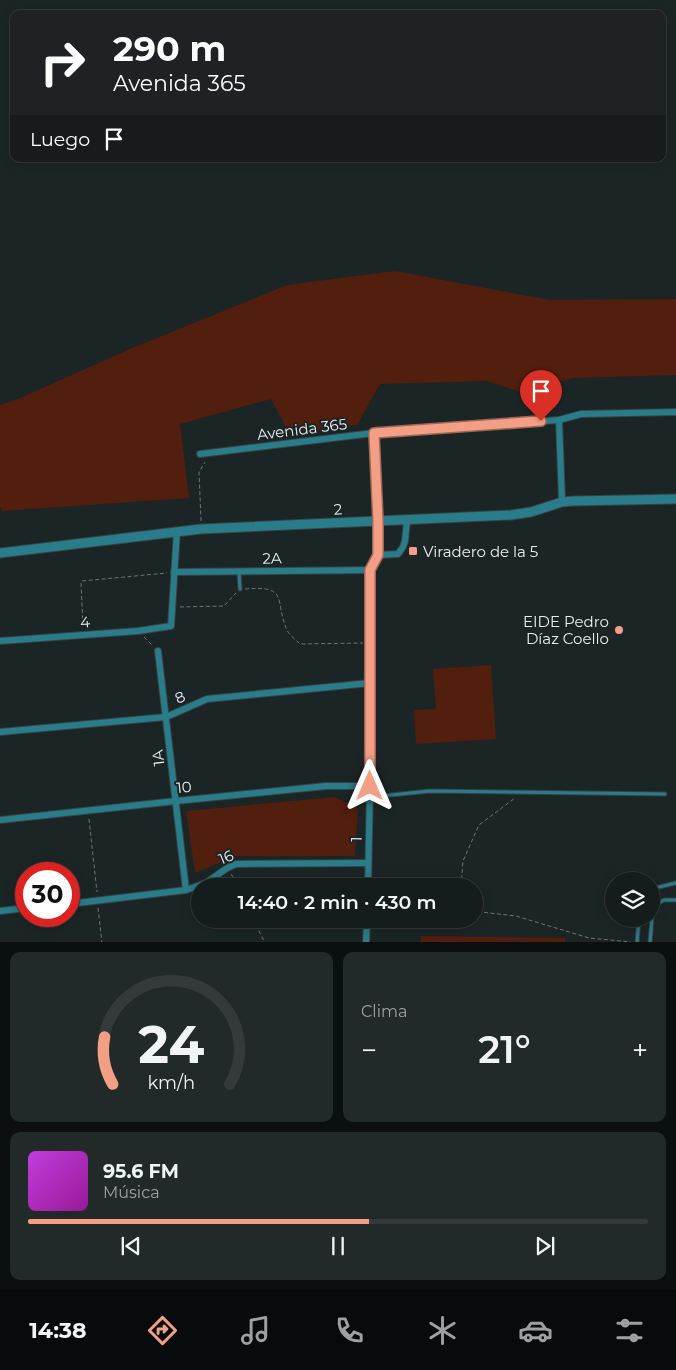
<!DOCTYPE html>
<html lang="es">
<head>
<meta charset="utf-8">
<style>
	:root { --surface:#151c1c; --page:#222929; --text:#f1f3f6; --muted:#9da1a3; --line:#343a3b; --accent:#f39f85 }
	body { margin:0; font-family:Montserrat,sans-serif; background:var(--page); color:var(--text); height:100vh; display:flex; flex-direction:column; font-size:19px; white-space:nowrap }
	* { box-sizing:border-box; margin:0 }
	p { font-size:16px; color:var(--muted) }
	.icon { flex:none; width:28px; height:28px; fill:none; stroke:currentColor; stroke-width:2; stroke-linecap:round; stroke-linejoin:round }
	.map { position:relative; height:942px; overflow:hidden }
	.drawer { display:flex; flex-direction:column; gap:10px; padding:10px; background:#0c0f0f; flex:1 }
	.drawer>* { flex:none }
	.hud { position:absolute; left:10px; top:10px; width:656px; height:152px; border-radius:10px; box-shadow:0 2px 12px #0003,0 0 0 1px var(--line); background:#202124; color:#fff; overflow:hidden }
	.controls { position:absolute; left:605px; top:872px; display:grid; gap:10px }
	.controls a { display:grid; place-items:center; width:55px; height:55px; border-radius:50%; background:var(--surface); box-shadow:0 2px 12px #0003,0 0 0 1px var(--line); font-size:25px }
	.speed { position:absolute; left:15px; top:862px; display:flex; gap:10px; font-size:25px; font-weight:700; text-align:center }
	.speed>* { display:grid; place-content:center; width:65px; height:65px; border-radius:50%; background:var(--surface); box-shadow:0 2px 12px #0003,0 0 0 1px var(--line); line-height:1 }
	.speed .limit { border:8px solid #d22; background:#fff; color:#111 }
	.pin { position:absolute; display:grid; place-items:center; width:42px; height:42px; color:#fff; margin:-51px -21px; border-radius:50% 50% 50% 0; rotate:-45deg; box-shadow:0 0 5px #0007 }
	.pin .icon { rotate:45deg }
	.me { position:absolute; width:55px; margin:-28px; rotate:0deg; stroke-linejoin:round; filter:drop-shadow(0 0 4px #0008) }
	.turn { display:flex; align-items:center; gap:18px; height:105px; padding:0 20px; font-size:22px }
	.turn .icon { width:65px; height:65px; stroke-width:2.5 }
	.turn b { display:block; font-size:35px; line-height:42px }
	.then { display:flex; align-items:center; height:48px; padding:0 20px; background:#0003; gap:10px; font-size:19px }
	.big { font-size:38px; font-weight:600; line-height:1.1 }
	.drawer .card { flex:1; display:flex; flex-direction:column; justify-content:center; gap:8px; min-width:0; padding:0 18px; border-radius:10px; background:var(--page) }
	.drawer .dial { align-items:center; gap:0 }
	.dial svg { height:130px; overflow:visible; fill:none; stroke:var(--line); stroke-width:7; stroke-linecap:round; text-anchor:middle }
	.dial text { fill:var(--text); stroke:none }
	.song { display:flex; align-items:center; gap:15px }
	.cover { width:60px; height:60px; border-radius:8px; background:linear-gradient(135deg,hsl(290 70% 55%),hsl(300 70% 35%)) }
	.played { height:5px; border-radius:2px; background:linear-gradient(90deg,var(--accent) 55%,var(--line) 55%) }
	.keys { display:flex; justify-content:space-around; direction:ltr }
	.heat { display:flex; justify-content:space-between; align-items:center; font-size:28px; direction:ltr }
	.drawer .tiles { flex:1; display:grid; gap:10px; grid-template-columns:1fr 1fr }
	.card:last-child { grid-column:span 2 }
	.trip { position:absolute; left:191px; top:878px; width:292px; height:50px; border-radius:25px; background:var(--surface); box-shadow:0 2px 12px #0003,0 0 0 1px var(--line); font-weight:600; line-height:50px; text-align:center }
	.dock { display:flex; height:80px; justify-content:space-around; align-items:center; background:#080b0b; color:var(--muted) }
	.dock .icon { width:35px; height:35px }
	.dock .active { color:var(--accent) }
	.dock b { font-size:22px; color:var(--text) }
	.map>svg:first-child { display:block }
	.green { fill:#521e0d }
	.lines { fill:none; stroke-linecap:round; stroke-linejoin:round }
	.service-casing { stroke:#394142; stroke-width:5 }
	.minor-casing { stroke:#394142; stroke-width:8 }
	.tertiary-casing { stroke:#394142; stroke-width:11 }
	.path { stroke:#6c7475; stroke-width:1; stroke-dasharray:4 2.5; stroke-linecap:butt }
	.service { stroke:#297c89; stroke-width:3 }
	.minor { stroke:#297c89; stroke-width:6 }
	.tertiary { stroke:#297c89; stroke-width:9 }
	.route-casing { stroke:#9e6756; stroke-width:12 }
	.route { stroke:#f39f85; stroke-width:9 }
	.poi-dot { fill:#f39f85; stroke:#1c2526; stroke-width:2 }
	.labels { text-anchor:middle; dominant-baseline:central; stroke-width:4; stroke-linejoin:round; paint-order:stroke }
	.street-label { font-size:15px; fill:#e8eeef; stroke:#1c2526 }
	.poi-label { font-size:15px; fill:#e8eeef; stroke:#1c2526; text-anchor:start }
</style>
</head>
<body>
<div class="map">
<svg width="676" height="943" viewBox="0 0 676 943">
	<rect width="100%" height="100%" fill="#1c2526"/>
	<g class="green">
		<polygon points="395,271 550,300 676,299 676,375 574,378 518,391 487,381 380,384 357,425 289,433 271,399 180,424 189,498 2,511 0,507 0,405 18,399 130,349 287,285"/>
		<polygon points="491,665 496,739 416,744 414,710 436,709 433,669"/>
		<polygon points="335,797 358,808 355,856 235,856 195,873 186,811"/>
		<polygon points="421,936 565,938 565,942 421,943"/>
	</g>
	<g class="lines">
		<defs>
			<g id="service">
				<polyline points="239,572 240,589"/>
				<polyline points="371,797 430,791 665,794"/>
				<polyline points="651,889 676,883"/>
				<polyline points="637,943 639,919"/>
				<polyline points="650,943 652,918 655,905 664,900 676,900"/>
			</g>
			<g id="minor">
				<polyline points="559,420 562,502"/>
				<polyline points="200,454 374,433 559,420 581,414 676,412"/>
				<polyline points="378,555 398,554 403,547 405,541 407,520"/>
				<polyline points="174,572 371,570"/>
				<polyline points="0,641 138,631 171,626 177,531"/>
				<polyline points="158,651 186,890"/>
				<polyline points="0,732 166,717 207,699 370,683"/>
				<polyline points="0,820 176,801 326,786 370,786"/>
				<polyline points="368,886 370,786 371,570 378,555 378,521 374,433"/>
				<polyline points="69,904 186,890 206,883 227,868 236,864 368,863"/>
				<polyline points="0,911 26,908"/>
				<polyline points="366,943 367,919"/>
			</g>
			<polyline id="tertiary" points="0,553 201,529 511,515 531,512 562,502 573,501 676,499"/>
		</defs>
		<use href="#service" class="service-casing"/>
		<use href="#minor" class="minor-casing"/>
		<use href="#tertiary" class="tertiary-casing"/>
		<g class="path">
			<polyline points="201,521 199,472 205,462"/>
			<path d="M245,589C290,585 274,601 287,630C289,635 296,640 300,644L363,643"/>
			<polyline points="180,607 224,606 236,593"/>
			<polyline points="83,626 81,583 82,581 167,573"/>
			<polyline points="144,637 152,645"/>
			<polyline points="89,819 97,892"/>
			<polyline points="231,874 239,886"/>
			<polyline points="461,886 463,861 479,825 515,798"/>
			<polyline points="475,904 481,912 516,916 589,938 631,942"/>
			<polyline points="98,908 102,943"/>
			<polyline points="253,919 265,943"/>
		</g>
		<use href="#service" class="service"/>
		<use href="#minor" class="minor"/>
		<use href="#tertiary" class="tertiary"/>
	</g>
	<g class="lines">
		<defs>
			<polyline id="route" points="370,786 370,570 378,555 378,521 374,433 541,421"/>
		</defs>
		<use href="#route" class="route-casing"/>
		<use href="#route" class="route"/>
	</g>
	<g class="poi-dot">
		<rect x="408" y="546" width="10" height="10" rx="2.5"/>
		<circle cx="619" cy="630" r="5"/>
	</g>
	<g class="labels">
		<g class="street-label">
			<text transform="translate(302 429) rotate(-7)">Avenida 365</text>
			<text transform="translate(338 509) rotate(-3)">2</text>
			<text transform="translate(272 558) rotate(-1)">2A</text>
			<text transform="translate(85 622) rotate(-4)">4</text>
			<text transform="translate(180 697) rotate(-24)">8</text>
			<text transform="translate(158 758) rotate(-97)">1A</text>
			<text transform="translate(184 787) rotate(-6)">10</text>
			<text transform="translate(356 839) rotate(-88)">1</text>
			<text transform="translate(226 857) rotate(-22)">16</text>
		</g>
		<g class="poi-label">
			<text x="423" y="551">Viradero de la 5</text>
			<text x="609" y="621" text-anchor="end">EIDE Pedro<tspan x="609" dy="17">Díaz Coello</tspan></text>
		</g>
	</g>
</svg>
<div class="controls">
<a><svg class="icon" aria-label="layers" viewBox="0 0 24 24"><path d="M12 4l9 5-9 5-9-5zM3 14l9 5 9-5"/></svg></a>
</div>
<div class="speed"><div class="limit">30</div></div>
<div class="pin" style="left:541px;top:421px;background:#d93025"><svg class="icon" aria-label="arrive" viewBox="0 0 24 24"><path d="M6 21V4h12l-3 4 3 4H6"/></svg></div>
<svg class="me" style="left:370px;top:786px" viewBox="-20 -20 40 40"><path d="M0-17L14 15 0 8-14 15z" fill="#f39f85" stroke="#fff" stroke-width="4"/></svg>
<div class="trip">14:40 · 2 min · 430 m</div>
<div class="hud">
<div class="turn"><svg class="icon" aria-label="right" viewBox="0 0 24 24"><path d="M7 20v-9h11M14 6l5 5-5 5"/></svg><div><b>290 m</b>Avenida 365</div></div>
<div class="then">Luego<svg class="icon" aria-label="arrive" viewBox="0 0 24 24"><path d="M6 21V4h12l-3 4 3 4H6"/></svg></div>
</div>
</div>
<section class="drawer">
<div class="tiles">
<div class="card dial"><svg viewBox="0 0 100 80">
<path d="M14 69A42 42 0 1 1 86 69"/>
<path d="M14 69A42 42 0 0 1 9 40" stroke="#f39f85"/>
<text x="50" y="56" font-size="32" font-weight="700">24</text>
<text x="50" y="72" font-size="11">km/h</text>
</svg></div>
<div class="card"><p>Clima</p>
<div class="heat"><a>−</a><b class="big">21°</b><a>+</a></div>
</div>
<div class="card">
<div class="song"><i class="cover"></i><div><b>95.6 FM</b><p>Música</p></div></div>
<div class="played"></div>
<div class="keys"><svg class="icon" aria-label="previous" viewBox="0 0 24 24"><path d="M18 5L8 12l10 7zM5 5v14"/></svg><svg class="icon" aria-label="pause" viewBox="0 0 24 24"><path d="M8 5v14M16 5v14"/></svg><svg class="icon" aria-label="next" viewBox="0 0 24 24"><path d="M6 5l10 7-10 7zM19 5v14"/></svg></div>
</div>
</div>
</section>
<nav class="dock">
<b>14:38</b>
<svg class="icon active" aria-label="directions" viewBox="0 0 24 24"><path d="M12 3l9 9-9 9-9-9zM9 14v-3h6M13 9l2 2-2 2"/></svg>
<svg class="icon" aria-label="music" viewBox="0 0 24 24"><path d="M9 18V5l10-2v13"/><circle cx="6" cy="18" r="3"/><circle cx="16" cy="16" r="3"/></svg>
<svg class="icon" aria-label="phone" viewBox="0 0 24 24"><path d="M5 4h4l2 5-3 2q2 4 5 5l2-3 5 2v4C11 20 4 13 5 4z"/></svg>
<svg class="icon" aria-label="climate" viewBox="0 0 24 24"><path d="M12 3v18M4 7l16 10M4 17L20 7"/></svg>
<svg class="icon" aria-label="car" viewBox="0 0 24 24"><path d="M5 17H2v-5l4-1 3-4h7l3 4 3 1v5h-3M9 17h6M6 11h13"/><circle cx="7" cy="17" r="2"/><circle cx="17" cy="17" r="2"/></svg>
<svg class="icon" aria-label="filters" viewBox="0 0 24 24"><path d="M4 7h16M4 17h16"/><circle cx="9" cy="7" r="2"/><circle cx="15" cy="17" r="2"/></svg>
</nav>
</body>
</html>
